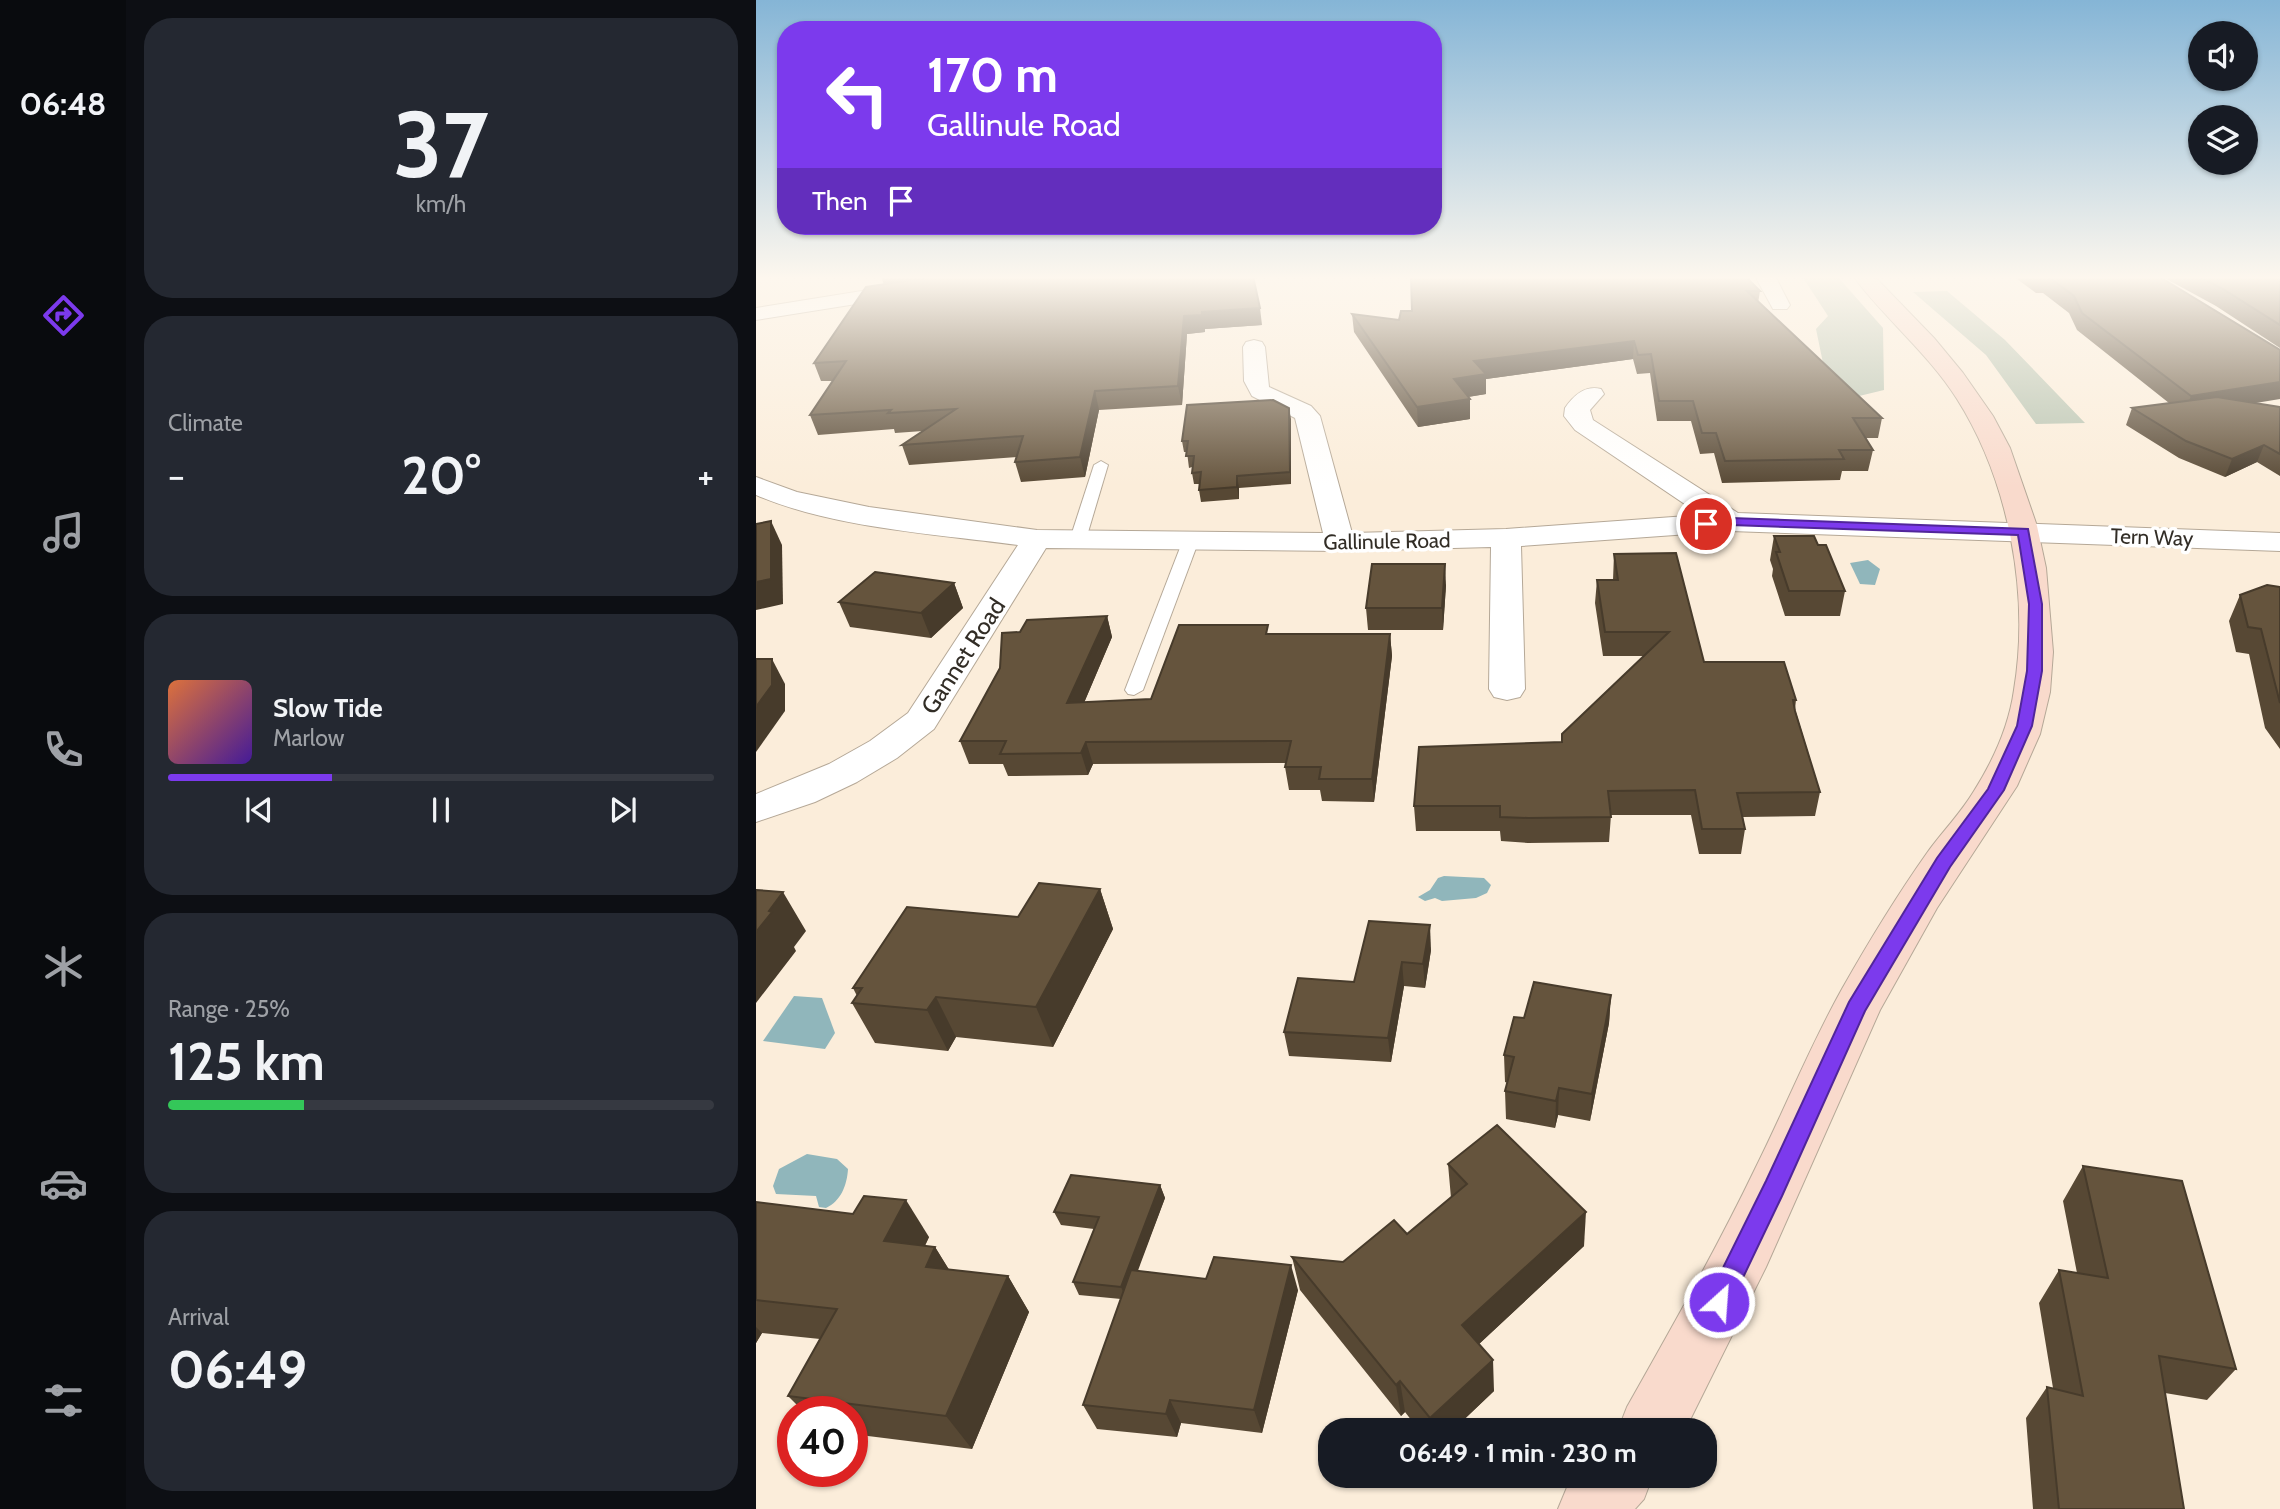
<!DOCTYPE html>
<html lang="en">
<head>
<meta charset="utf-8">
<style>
	:root { --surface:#171b24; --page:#242831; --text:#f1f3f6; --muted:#9ea1a6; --line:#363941; --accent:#7c3aed }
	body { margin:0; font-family:Cabin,sans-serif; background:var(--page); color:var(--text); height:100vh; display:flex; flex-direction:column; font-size:26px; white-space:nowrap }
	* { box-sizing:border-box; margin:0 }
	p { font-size:23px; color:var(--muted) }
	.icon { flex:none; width:38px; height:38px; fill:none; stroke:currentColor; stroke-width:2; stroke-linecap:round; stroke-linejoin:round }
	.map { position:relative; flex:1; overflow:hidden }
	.sheet { display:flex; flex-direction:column; gap:18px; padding:18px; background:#0d0f14; width:630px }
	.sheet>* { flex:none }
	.guide { position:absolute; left:21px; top:21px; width:665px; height:214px; border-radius:28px; box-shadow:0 2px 5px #0004; background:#7c3aed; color:#fff; overflow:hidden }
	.fabs { position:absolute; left:1432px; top:21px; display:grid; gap:14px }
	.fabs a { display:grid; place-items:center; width:70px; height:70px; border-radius:50%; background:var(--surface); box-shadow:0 2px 5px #0004; font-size:35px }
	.speed { position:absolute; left:21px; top:1396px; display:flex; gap:14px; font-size:35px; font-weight:700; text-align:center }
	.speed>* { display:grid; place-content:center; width:91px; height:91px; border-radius:50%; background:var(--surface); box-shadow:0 2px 5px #0004; line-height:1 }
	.speed .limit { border:10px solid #d22; background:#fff; color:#111 }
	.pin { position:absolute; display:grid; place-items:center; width:60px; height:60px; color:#fff; margin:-30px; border:4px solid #fff; border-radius:50%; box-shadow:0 2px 7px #0007 }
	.me { position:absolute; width:77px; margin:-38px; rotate:26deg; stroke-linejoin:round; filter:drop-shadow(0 0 5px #0008) }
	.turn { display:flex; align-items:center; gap:24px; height:147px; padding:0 35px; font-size:32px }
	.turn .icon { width:91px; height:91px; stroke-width:2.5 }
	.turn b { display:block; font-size:49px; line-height:60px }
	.then { display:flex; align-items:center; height:66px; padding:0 35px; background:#0003; gap:14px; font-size:26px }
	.big { font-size:52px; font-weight:700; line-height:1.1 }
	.sheet .tile { flex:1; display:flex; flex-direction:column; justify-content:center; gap:10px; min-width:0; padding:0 24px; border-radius:28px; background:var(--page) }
	.sheet .dial { align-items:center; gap:0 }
	.dial b { font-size:91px; line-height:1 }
	.song { display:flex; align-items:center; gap:21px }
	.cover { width:84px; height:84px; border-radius:10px; background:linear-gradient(135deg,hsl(20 70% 55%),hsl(260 70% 35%)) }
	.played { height:7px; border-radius:4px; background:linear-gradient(90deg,var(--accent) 30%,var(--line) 30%) }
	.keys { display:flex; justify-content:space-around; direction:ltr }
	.heat { display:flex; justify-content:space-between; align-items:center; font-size:38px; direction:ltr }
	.charge { height:10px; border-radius:5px; background:linear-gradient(90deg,#34c759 25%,var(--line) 0) }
	.trip { position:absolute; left:562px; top:1418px; width:399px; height:70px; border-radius:28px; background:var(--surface); box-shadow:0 2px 5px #0004; font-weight:700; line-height:70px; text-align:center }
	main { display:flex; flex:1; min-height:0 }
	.menu { display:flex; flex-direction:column; width:126px; justify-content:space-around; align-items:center; background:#090b0e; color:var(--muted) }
	.menu .icon { width:49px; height:49px }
	.menu .selected { color:var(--accent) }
	.menu b { font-size:32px; color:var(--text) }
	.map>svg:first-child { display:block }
	.green { fill:#b7c3b0 }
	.water { fill:#90b6bb }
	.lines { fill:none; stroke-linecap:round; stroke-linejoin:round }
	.lane-casing { stroke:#b5a897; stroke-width:2 }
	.street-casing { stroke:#b5a897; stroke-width:2 }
	.secondary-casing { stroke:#b5a897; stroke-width:2 }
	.lane { fill:#fff; fill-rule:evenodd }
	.street { fill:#fff; fill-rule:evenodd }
	.secondary { fill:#f9dacc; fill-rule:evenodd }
	.wall { fill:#574834 }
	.shaded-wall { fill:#473b2b }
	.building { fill:#65543d; stroke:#473b2b; stroke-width:2 }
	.route { fill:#7c3aed; stroke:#51269a; stroke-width:2 }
	.labels { text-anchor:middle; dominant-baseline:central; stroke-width:7; stroke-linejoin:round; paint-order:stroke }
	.far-street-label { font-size:21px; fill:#322d26; stroke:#fff }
	.street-label { font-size:24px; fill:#322d26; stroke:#fff }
</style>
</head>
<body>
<main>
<nav class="menu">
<b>06:48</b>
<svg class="icon selected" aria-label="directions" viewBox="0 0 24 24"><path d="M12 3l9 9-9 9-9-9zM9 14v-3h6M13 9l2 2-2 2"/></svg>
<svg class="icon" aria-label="music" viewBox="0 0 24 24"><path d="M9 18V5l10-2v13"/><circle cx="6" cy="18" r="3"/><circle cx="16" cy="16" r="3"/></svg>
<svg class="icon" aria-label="phone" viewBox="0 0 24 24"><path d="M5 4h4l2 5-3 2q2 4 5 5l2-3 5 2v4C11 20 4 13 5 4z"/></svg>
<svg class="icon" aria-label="climate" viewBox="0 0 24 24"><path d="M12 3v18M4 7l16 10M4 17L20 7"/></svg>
<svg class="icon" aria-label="car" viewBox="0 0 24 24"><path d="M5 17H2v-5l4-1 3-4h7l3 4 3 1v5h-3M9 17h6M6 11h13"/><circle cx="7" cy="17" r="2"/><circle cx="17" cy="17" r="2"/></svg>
<svg class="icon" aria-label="filters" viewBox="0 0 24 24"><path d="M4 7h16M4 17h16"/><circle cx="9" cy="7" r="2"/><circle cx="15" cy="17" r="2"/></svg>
</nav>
<section class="sheet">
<div class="tile dial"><b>37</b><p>km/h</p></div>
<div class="tile"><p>Climate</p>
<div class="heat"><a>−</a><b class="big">20°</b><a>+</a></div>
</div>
<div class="tile">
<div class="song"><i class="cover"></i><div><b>Slow Tide</b><p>Marlow</p></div></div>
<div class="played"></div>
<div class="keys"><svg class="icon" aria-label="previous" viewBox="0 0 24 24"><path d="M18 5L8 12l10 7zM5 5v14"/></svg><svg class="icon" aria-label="pause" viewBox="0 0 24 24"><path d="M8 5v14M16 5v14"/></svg><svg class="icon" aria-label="next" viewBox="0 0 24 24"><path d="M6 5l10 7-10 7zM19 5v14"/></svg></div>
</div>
<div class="tile"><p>Range · 25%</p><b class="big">125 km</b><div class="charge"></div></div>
<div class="tile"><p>Arrival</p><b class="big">06:49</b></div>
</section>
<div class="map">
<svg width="1524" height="1509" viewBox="0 0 1524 1509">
	<rect width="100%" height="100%" fill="#fbedda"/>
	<g class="green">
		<polygon points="1046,276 1081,276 1127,328 1128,390 1099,397 1067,363 1060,329 1072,316"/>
		<polygon points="1191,291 1249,340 1329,423 1280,424 1230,355 1157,292"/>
	</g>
	<g class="water">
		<polygon points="1112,560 1124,569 1119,585 1104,584 1094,563"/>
		<polygon points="688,876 728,878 735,885 731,893 720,898 686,901 679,898 669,901 662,897 674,890 682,878"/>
		<polygon points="38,996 66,998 79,1033 69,1049 7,1041"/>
		<path d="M51,1154L81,1159L92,1169C91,1185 85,1201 70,1208L63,1207L60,1196L20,1194L17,1186L23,1169Z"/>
	</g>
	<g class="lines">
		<defs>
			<g id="lane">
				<polygon points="345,461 352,465 330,539 327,542 317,542 314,539 338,465"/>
				<polygon points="435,535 443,540 387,690 378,695 372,694 369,690 427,540"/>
			</g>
			<g id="street">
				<polygon points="199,276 248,276 238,282 0,320 0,308"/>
				<polygon points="999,276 1019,276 1034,305 1031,309 1017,309"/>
				<path d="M498,340L506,342L509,347L513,387L555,406L564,416L596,533L750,529L945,515L819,430L808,416L809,408C818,395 829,385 845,389L848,394L834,410L837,420L982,513L1524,533V551L975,531L765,546L769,689L764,697L751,700L738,697L733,689L735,547L584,551L290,548L178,729L141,758L101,782L59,802L0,822V794L73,764L114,741L152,713L262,545C179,534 77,528 0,495V477L41,492L113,507L281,530L567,533L539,418L496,396L488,381L487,347L490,342Z"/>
			</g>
			<g id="secondary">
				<path d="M1097,276H1118L1178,338L1207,373L1237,416L1254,448L1281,526L1290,568L1297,652L1294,692L1284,734L1261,786L1181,908L1124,1010L1010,1267L929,1430H862L871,1407C915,1329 960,1250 999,1169C1029,1109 1053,1048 1086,989C1112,943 1140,897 1171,853C1186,832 1205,813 1218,791C1237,761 1253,726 1258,690C1274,594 1253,481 1201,399C1172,353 1129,319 1097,276Z"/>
				<polygon points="820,1475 897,1475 888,1499 879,1509 802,1509 812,1485"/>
			</g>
		</defs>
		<use href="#lane" class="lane-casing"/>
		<use href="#street" class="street-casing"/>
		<use href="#secondary" class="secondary-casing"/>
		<use href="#lane" class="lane"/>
		<use href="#street" class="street"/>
		<use href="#secondary" class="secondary"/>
	</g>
	<g class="wall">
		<polygon points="994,276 994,281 1004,291 1002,303 1126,418 1122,438 1110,438 1117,450 1112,471 1086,471 1084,480 966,483 958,453 944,454 935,421 901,421 894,373 881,374 877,359 730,379 730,394 712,397 714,419 662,427 598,332 596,314 643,320 656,311"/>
		<polygon points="1257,276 1402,276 1499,403 1524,407 1524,476 1501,462 1469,477 1423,458 1370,425 1376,408 1413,403 1321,330 1313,313 1287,293 1280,293"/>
		<polygon points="1405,276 1524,276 1524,348 1460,306"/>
		<polygon points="110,287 506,325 449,329 449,332 431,334 426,405 343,410 329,477 265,482 259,462 261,457 153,465 146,445 167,431 139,433 138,429 62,435 54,415 77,381 65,381 58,363"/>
		<polygon points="535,419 535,484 483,488 483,499 445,502 443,490 443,484 438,484 436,473 436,467 433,468 431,452 428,452 426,441"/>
		<polygon points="1018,536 1062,545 1089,591 1084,616 1029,616 1016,576 1017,569 1014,560"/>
		<polygon points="858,554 948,662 1040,700 1039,709 1064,792 1059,816 987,817 989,829 985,854 943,854 935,815 855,815 853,842 772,843 745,841 744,831 660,831 658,806 805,742 806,734 888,656 847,656 839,603 841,580 857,580"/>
		<polygon points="198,583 207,608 175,638 94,627 83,602"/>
		<polygon points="690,585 687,630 612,630 610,608"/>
		<polygon points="1524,587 1524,749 1509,728 1493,654 1480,652 1473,621 1484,595"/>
		<polygon points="351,616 356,637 328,703 395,699 514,634 634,634 636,656 618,802 566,801 564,790 533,790 529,767 530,763 337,764 332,775 252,776 247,764 213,764 204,741 264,632"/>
		<polygon points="344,889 357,929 297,1047 200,1037 192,1051 119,1043 96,1003 101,996 97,988 262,917"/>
		<polygon points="675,950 669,988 648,986 635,1062 533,1056 528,1032 598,982"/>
		<polygon points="855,995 853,1023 834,1121 802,1115 799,1128 750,1119 749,1091 752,1083 749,1082 748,1055 768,1018"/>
		<polygon points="692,1164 828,1246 723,1344 738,1391 697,1430 663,1430 649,1412 645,1416 544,1290 536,1257 587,1262 651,1234 695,1198"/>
		<polygon points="1327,1166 1480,1369 1451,1400 1409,1393 1428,1509 1277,1509 1270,1418 1291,1387 1297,1388 1283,1303 1303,1270 1321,1273 1307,1201"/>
		<polygon points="404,1185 409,1198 381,1271 542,1290 506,1433 425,1423 421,1437 341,1429 327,1405 365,1299 323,1295 317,1282 338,1229 305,1225 298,1212"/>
		<polygon points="0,1202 173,1237 169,1246 179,1247 193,1270 252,1276 273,1312 216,1449 96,1434 96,1412 48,1412 32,1396 64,1339 6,1333 0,1343"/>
	</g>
	<g class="shaded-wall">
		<polygon points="125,276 182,276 128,285"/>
		<polygon points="504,308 506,325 449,329 449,332 431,334 426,405 422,386 428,316 446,312"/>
		<polygon points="878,341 877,359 730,379 730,394 699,399 698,379 718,361"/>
		<polygon points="1524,382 1524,399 1427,415 1435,396"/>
		<polygon points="339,391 343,410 329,477 324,457"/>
		<polygon points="714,399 714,419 662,427 661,407"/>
		<polygon points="533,408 535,419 535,484 534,472"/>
		<polygon points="1508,445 1501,462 1469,477 1476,459"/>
		<polygon points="481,476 483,488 483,499 481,487"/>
		<polygon points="15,521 26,545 27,604 0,610 0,582"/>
		<polygon points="689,564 690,585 687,630 686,608"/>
		<polygon points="198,583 207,608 175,638 165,613"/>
		<polygon points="351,616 356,637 318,726 311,703"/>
		<polygon points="634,634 636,656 618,802 616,779"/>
		<polygon points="16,659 29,684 29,711 0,752 0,707"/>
		<polygon points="330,742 337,764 332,775 325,753"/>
		<polygon points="344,889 357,929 297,1047 280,1007"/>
		<polygon points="27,892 50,931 38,947 40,951 0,1003 0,932 13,911"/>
		<polygon points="674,925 675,950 669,988 667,964"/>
		<polygon points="646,962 648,986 635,1062 632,1038"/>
		<polygon points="855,995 853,1023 834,1121 836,1094"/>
		<polygon points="180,997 200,1037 192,1051 171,1010"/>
		<polygon points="803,1088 802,1115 799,1128 800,1101"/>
		<polygon points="404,1185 409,1198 371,1300 365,1287"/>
		<polygon points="150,1200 173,1237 153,1277 128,1241"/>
		<polygon points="830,1212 828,1246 708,1358 706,1325"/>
		<polygon points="179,1247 202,1284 170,1267"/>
		<polygon points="535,1265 542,1290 506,1433 498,1410"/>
		<polygon points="252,1276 273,1312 216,1449 190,1416"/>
		<polygon points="0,1327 6,1333 0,1343"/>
		<polygon points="737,1360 738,1391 697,1430 676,1430 674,1418"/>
		<polygon points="644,1381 649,1412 645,1416 640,1385"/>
		<polygon points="414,1400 425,1423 421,1437 410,1414"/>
	</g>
	<g class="building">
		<polygon points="183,276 497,276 504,308 446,312 446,315 428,316 422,386 339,391 324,457 259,462 267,436 146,445 200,409 132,413 135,410 54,415 90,361 58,363 110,287"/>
		<polygon points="655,276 989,276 1004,291 991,291 1126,418 1097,418 1117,450 1083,450 1088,459 969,461 960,433 946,433 937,401 903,401 895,354 882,355 878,341 718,361 730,374 698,379 714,399 661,407 596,314 643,320 645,311 656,311"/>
		<polygon points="1284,276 1402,276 1524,350 1524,382 1435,396 1326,313 1318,296 1291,276"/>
		<polygon points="1442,276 1524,276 1524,325 1467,289"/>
		<polygon points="1461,397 1524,407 1524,454 1508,445 1476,459 1430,441 1376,408"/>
		<polygon points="517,400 533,408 534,472 481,476 481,487 443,490 445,472 436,473 438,456 430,456 432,441 426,441 431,405"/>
		<polygon points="15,521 15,579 0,582 0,524"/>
		<polygon points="1018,536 1058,536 1062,545 1070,545 1089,591 1033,591 1020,552 1024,552"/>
		<polygon points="920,553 948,662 1028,662 1040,700 1037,700 1039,711 1064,792 981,793 989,829 946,829 939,790 852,791 855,817 772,818 744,817 744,806 658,806 663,747 806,742 806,734 913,632 849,632 841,580 862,580 858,554"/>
		<polygon points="616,564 689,564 686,608 610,608"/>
		<polygon points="119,572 198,583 165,613 83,602"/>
		<polygon points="1511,585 1524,587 1524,703 1505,629 1492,627 1484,595"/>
		<polygon points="351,616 311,703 395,699 423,625 512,625 510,634 634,634 616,779 563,779 565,767 529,767 535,741 330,742 325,753 244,754 250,741 204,741 244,668 246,633 264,632 271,620"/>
		<polygon points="0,659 16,659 16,685 0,707"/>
		<polygon points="283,883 344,889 280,1007 180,997 171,1010 96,1003 106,988 97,988 151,907 262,917"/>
		<polygon points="0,890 27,892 13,911 16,912 0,932"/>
		<polygon points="613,921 674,925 667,964 646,962 632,1038 528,1032 542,978 598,982"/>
		<polygon points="778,982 855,995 836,1094 803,1088 800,1101 749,1091 758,1057 748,1055 758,1017 768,1018"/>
		<polygon points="741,1125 830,1212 706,1325 737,1360 674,1418 644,1381 640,1385 536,1257 587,1262 638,1220 651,1234 711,1184 692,1164"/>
		<polygon points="1327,1166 1426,1181 1480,1369 1403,1356 1428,1509 1303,1509 1291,1387 1327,1396 1303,1270 1352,1278"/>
		<polygon points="315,1175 404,1185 365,1287 317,1282 343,1217 298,1212"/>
		<polygon points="108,1196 150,1200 128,1241 179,1247 170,1267 252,1276 190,1416 32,1396 81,1309 0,1300 0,1202 97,1214"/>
		<polygon points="458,1257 535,1265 498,1410 414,1400 410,1414 327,1405 375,1270 450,1279"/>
	</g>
	<linearGradient id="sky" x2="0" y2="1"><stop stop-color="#85b5d6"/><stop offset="0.57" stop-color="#fdf7ee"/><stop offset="1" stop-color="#fdf7ee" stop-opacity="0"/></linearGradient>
	<rect width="1524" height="487" fill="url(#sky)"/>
	<polygon class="route" points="975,518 1272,529 1286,604 1286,671 1276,726 1248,790 1194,867 1109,1011 1026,1196 971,1311 963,1315 954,1311 950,1302 954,1294 1010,1181 1093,1002 1181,858 1232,789 1261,726 1271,671 1273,604 1262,535 975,525 950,527 944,524 950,520"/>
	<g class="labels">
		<g class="far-street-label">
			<text transform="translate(1396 537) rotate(2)">Tern Way</text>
			<text transform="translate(631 541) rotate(-1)">Gallinule Road</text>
		</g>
		<g class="street-label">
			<text transform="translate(207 656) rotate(-57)">Gannet Road</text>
		</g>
	</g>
</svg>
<div class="fabs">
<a><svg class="icon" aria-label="sound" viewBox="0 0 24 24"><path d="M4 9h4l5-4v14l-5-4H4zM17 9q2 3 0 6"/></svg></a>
<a><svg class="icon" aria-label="layers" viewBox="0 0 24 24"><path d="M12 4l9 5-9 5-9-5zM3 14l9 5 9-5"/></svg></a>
</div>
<div class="speed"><div class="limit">40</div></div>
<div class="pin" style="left:950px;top:524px;background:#d93025"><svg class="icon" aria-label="arrive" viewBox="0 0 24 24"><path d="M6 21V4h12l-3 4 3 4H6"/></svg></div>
<svg class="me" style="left:963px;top:1302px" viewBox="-20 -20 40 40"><circle r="17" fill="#7c3aed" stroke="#fff" stroke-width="3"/><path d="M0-11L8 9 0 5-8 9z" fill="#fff"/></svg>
<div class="trip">06:49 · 1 min · 230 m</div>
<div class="guide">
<div class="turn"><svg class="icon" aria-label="left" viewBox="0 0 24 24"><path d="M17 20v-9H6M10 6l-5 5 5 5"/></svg><div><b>170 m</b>Gallinule Road</div></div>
<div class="then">Then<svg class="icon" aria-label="arrive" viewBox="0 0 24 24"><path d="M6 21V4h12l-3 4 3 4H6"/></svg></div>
</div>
</div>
</main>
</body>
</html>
